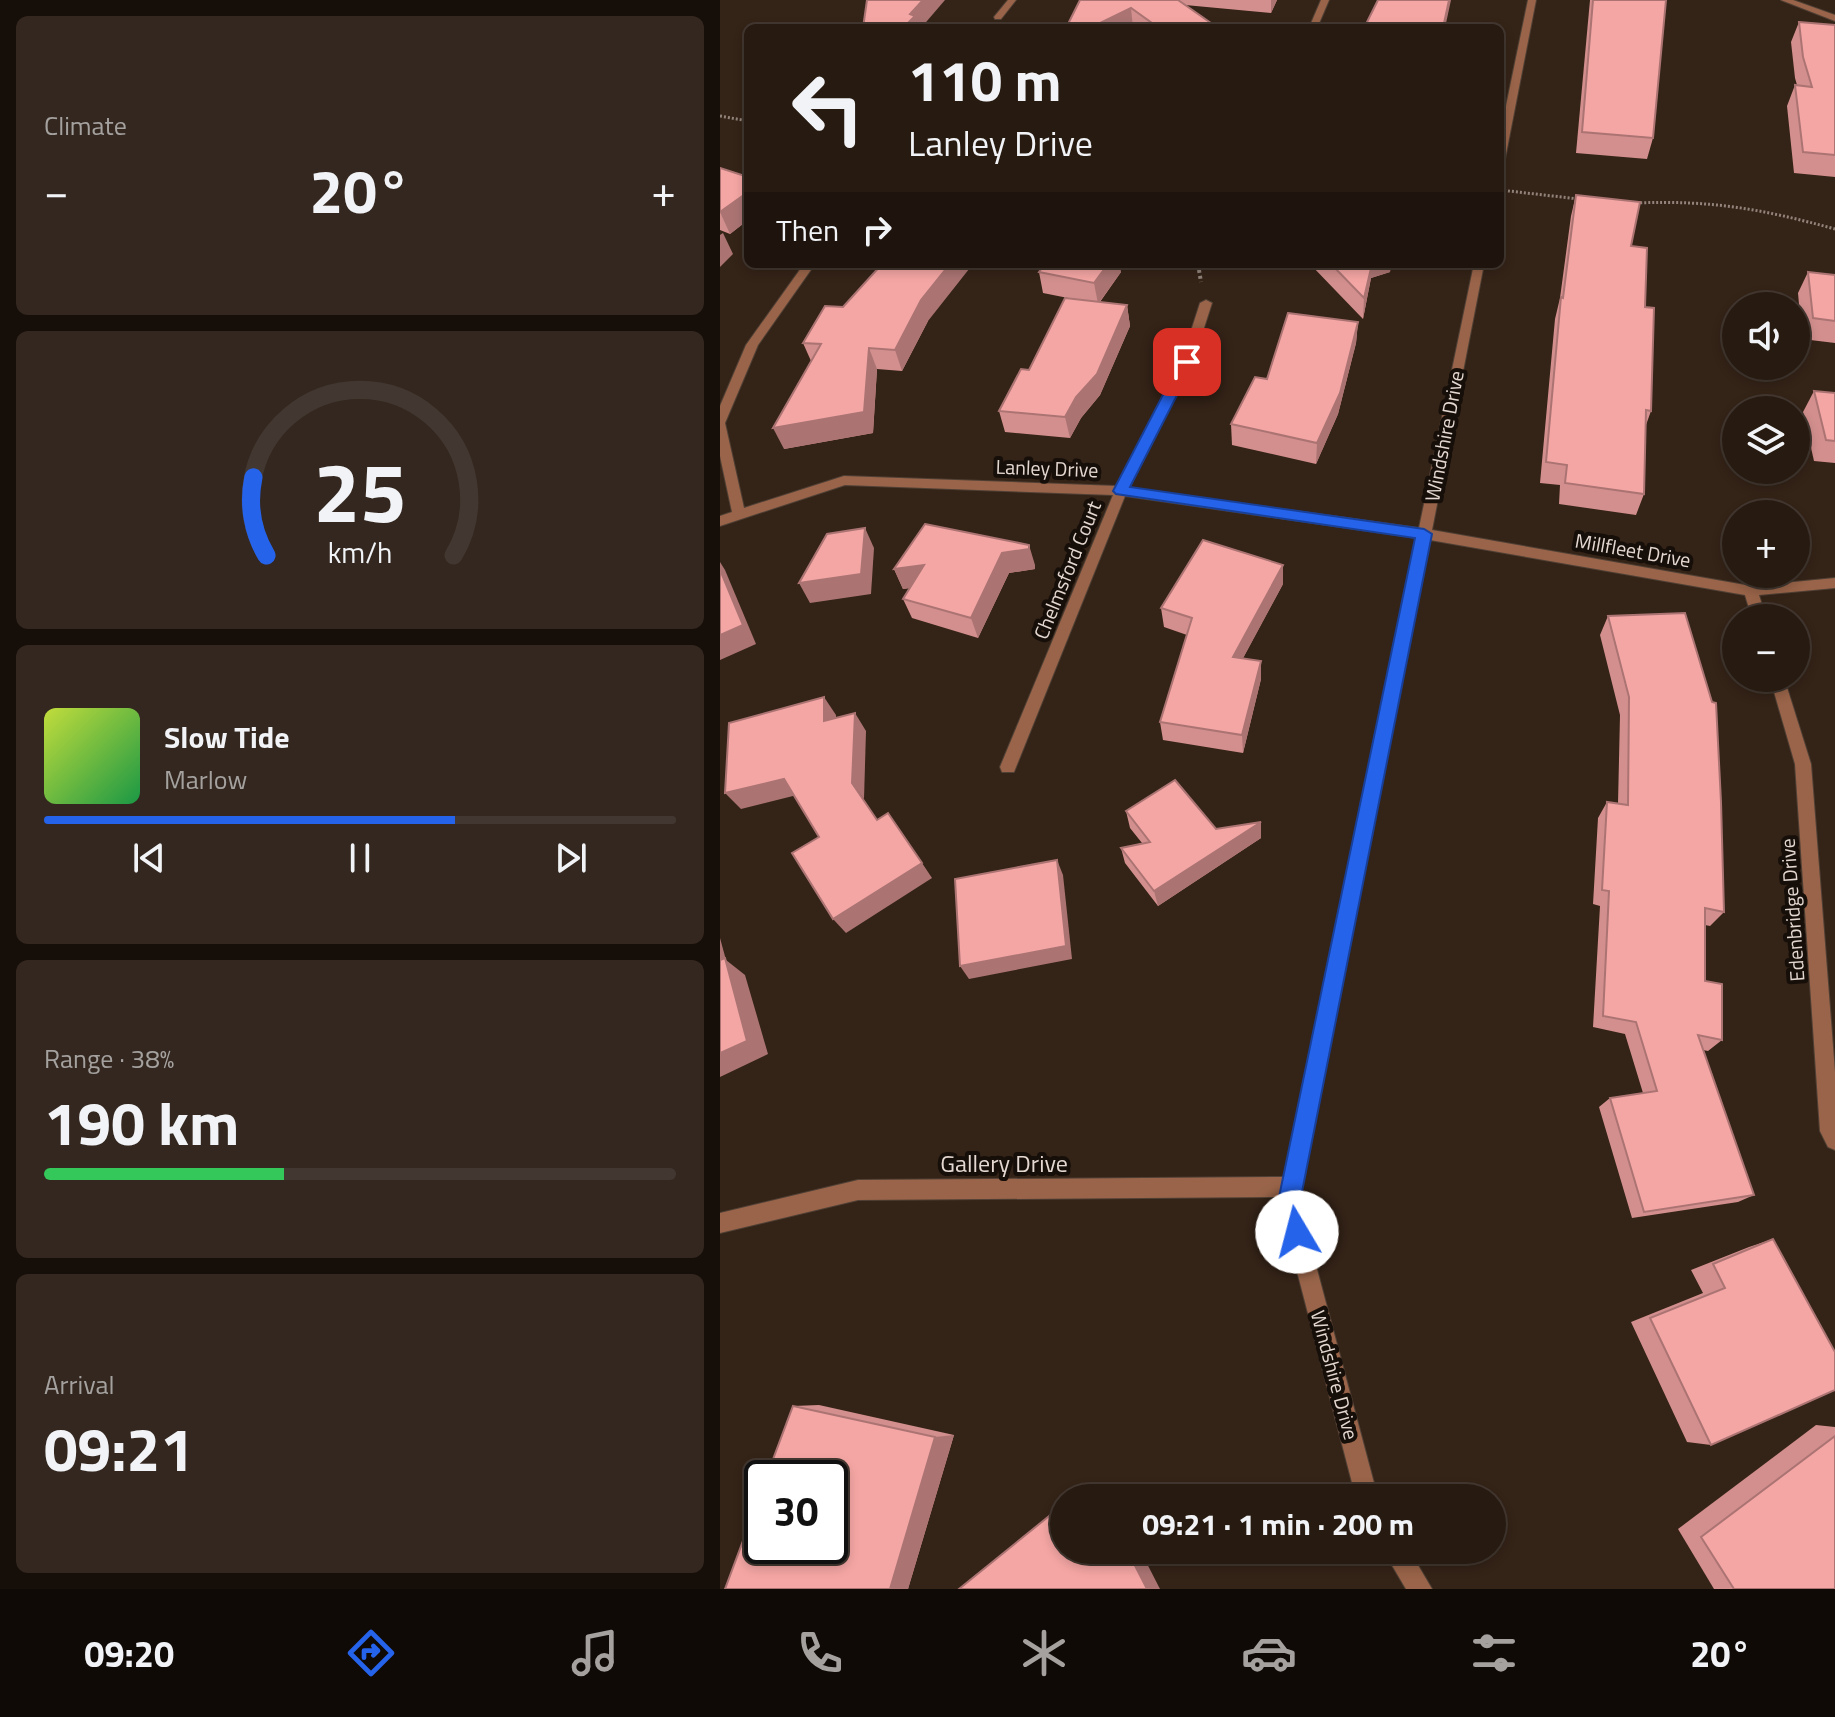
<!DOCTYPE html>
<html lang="en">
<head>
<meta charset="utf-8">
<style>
	:root { --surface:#271a11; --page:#33271f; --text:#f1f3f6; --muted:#a4a19f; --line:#433831; --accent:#2563eb }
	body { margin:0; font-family:"Titillium Web",sans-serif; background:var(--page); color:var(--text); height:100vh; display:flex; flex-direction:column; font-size:30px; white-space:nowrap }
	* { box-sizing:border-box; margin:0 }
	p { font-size:26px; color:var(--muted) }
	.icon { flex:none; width:44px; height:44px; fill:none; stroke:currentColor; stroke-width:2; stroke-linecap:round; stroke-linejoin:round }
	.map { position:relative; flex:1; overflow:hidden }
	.drawer { display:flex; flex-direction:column; gap:16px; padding:16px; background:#150e09; width:720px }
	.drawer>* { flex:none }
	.top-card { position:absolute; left:24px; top:24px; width:760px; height:244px; border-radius:12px; box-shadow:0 4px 12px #0003,0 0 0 2px var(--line); background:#271a11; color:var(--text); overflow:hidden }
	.buttons { position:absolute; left:1002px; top:292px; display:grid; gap:16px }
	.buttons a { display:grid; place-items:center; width:88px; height:88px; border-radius:50%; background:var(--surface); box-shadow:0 4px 12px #0003,0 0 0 2px var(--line); font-size:40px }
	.speed { position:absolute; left:24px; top:1460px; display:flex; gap:16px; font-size:40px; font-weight:700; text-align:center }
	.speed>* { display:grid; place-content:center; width:104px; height:104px; border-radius:50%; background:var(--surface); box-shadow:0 4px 12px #0003,0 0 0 2px var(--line); line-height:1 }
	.speed .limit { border:4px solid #111; border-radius:12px; background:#fff; color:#111 }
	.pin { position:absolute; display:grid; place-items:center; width:68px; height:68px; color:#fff; margin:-34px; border-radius:16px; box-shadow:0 4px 12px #0006 }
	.me { position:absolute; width:88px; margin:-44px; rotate:352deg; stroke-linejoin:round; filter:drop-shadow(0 0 6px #0008) }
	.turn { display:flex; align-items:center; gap:28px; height:168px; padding:0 32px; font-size:36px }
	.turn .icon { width:104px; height:104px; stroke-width:2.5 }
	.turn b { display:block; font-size:56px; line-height:68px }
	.then { display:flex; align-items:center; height:76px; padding:0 32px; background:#0003; gap:16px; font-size:30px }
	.big { font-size:60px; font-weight:700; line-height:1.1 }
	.drawer .widget { flex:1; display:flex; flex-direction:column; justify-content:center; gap:12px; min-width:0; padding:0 28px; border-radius:12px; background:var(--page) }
	.drawer .dial { align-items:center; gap:0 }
	.dial svg { height:208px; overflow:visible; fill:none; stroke:var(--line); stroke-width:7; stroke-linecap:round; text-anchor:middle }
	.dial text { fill:var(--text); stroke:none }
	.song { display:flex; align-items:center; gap:24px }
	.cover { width:96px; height:96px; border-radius:12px; background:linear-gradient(135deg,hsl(70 70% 55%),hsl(140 70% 35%)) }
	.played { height:8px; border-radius:4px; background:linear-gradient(90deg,var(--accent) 65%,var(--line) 65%) }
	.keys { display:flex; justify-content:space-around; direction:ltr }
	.heat { display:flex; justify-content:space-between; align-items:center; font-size:44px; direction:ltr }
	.charge { height:12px; border-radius:6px; background:linear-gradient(90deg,#34c759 38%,var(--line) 0) }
	.trip { position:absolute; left:330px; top:1484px; width:456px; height:80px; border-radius:40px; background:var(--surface); box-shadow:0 4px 12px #0003,0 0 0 2px var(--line); font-weight:700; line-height:80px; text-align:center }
	.menu { display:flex; height:128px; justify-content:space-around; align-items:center; background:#100a07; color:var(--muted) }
	.menu .icon { width:56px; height:56px }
	.menu .active { color:var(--accent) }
	.menu b { font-size:36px; color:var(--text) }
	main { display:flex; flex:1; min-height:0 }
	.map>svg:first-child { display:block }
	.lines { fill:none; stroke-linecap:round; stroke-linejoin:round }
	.minor-casing { stroke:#504035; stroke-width:2 }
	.path-far1 { stroke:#92847b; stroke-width:3; stroke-dasharray:2 2; stroke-linecap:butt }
	.path { stroke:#92847b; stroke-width:4; stroke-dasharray:3 3; stroke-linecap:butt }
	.minor { fill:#996449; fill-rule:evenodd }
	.wall { fill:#d28f8d }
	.shaded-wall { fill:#ab7473 }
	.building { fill:#f4a6a4; stroke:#ab7473; stroke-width:2 }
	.route { fill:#2563eb; stroke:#184099; stroke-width:2 }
	.labels { text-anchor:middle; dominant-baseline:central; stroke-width:8; stroke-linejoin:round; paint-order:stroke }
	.street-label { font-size:20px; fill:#e4d8d1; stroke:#160e09 }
	.near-street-label { font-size:24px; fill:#e4d8d1; stroke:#160e09 }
</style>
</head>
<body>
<main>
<section class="drawer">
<div class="widget"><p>Climate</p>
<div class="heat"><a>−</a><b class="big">20°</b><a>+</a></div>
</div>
<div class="widget dial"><svg viewBox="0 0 100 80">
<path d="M14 69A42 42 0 1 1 86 69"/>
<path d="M14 69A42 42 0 0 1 9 39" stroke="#2563eb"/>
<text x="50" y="56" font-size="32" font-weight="700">25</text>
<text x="50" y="72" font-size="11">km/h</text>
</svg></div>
<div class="widget">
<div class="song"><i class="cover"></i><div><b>Slow Tide</b><p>Marlow</p></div></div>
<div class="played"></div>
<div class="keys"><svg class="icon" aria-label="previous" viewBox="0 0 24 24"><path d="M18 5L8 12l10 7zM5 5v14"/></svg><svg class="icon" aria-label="pause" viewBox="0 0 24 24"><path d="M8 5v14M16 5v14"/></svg><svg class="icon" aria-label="next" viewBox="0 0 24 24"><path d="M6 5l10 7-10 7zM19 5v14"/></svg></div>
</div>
<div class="widget"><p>Range · 38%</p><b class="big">190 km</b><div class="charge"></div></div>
<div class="widget"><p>Arrival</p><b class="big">09:21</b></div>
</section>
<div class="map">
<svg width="1115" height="1589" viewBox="0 0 1115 1589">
	<rect width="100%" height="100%" fill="#342317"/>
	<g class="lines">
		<defs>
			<g id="minor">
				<polygon points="288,0 296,0 281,19 275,19 274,17"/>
				<polygon points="601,0 609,0 597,28 589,28"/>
				<polygon points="808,0 816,0 785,159 780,162 780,135"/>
				<polygon points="1061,0 1073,0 1115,15 1115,21"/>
				<polygon points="84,264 95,264 38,345 5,423 24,508 124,476 397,486 461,362 480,303 486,300 492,303 473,362 409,488 699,528 754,264 764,264 712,530 1031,586 1115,578 1115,588 1039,595 1046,618 1032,618 1025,595 710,540 579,1202 658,1498 636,1498 559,1202 560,1197 138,1200 0,1233 0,1213 138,1180 564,1177 697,538 405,496 296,767 294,772 282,772 280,767 393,495 125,485 0,526 0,516 12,512 0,456 0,406 26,345"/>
				<polygon points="1050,678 1064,678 1091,764 1115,1072 1115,1150 1108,1147 1100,1131 1075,764"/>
				<polygon points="663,1550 689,1550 712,1589 686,1589"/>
			</g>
		</defs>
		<use href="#minor" class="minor-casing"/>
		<g class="path-far1">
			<polyline points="0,116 28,121"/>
			<polyline points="780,190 859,199"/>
			<path d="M916,203C992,200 1042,209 1115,229"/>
		</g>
		<polyline class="path" points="478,264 481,282"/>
		<use href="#minor" class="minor"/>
	</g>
	<g class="wall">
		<polygon points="360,0 557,0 551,13 465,5 498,28 414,28"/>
		<polygon points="870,0 946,0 933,138 927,159 856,153"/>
		<polygon points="1079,22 1115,25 1115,177 1074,173 1067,106 1075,85 1077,85 1075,78 1071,42"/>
		<polygon points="0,168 28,177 28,220 10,234 0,230"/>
		<polygon points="856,195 911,246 931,411 926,425 924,494 916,515 839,504 840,485 820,483 835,319 840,298 851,216"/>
		<polygon points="590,264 671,264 670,272 651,278 643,319"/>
		<polygon points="180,267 208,321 182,371 157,369 153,433 64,449 91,361 83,343 123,307"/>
		<polygon points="319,272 401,272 380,302 407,305 410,326 380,395 361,418 350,438 285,432 279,411 309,370 348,298 323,293"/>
		<polygon points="1088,272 1115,275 1115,343 1082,339 1078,293"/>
		<polygon points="638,322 636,343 618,414 596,464 512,445 511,424"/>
		<polygon points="1094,391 1115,393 1115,463 1094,461 1083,412"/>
		<polygon points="315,565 315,569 289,573 258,638 192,618 183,599 190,588 183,589 174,569"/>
		<polygon points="563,584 523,658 541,679 523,753 443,740 440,722 467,635 444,627 441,608"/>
		<polygon points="888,616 1004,912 990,926 985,925 985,981 1002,1040 988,1051 983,1050 1034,1195 1018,1202 912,1218 879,1107 890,1098 923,1093 905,1034 873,1027 880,906 873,904 878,818 887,802 898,804 900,715 880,635"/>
		<polygon points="406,811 541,838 438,906 405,863 401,848 422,843 410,828"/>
		<polygon points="1053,1239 991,1445 967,1442 911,1322 983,1293 971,1270 1029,1247"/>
		<polygon points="99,1405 234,1435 188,1589 73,1406"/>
		<polygon points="1096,1425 1115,1427 1115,1589 994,1589 958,1529"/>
	</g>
	<g class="shaded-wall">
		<polygon points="203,0 225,0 201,28 183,28 190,14"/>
		<polygon points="551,0 557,0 551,13"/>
		<polygon points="729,0 731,0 725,28 723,28"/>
		<polygon points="411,8 413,28 370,28"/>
		<polygon points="28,192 28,220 10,234 0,212"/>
		<polygon points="3,233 13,254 0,267 0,235"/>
		<polygon points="230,264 253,264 208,321 182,371 175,350 201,300"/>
		<polygon points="388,264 400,264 401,272 378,304 374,283"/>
		<polygon points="652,264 671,264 670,272 651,278 643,319 644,298"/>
		<polygon points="407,305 410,326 380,395 361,418 350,438 345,417"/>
		<polygon points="638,322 636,343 618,414 596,464 597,443"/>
		<polygon points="149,348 157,369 153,433 64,449 53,428"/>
		<polygon points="145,528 154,548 151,594 90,603 79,583"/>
		<polygon points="309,545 315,565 315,569 289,573 258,638 251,618 282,553"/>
		<polygon points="0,562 5,570 36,644 0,660"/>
		<polygon points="204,565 213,584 183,589 174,569"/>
		<polygon points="563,565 563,584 514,675 513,657"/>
		<polygon points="541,661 541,679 523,753 522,735"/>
		<polygon points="104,697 116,715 116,739 104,721"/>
		<polygon points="135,713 146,731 144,799 132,783"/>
		<polygon points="64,779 77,795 21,809 5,793"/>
		<polygon points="541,822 541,838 438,906 434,891"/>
		<polygon points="337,860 343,875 352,959 249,979 240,966"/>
		<polygon points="202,863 212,878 126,933 113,919"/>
		<polygon points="0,938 6,960 25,975 48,1054 0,1077"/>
		<polygon points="234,1435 188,1589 170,1589 215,1437"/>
		<polygon points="344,1505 344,1518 339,1508"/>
		<polygon points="407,1550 420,1550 440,1589 427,1589"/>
	</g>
	<g class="building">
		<polygon points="147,0 203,0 190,14 195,16 183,28 143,28"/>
		<polygon points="360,0 458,0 498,28 439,28 411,8 370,28 346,28"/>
		<polygon points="658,0 729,0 723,28 644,28"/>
		<polygon points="873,0 946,0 933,138 862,132"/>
		<polygon points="1079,22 1115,25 1115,155 1083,152 1075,85 1092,87 1083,57"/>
		<polygon points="0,168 28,177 28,192 0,212"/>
		<polygon points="856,195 920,202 911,246 927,248 925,307 934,308 931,411 926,410 924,494 845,483 847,465 826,462 841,297 843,298"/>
		<polygon points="162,264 180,267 182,264 230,264 201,300 175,350 149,348 144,412 53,428 101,344 83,343 105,306 123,307"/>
		<polygon points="325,264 388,264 374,283 319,272"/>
		<polygon points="611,264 652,264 644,298"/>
		<polygon points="1088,272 1115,275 1115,321 1093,318"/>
		<polygon points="345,298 407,305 377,374 356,397 345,417 279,411 301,369 309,370"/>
		<polygon points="568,313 638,322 620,393 597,443 511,424 535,377 547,379"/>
		<polygon points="1094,391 1115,393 1115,441 1106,440"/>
		<polygon points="205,524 309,545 309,549 282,553 251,618 183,599 204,565 174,569"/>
		<polygon points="145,528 141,574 79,583 107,534"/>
		<polygon points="483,540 563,565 513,657 541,661 522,735 440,722 472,618 441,608"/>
		<polygon points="0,570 23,625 0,635"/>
		<polygon points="965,613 992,702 996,703 1001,802 1004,912 985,908 985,981 1002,984 1002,1040 978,1035 1034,1195 924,1212 890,1098 937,1091 916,1022 883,1016 889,891 882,890 887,802 908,805 909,697 888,616"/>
		<polygon points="104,697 104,721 135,713 132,783 157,820 168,813 202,863 113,919 72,853 99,837 64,779 5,793 9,723"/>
		<polygon points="455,780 496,829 541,822 434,891 401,848 430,842 406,811"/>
		<polygon points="337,860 346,946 240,966 235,879"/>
		<polygon points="5,958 27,1041 0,1053 0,960"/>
		<polygon points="1053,1239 1115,1352 1115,1390 991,1445 930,1318 1005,1288 993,1264"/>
		<polygon points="73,1406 215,1437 170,1589 5,1589 42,1490 42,1546 110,1546 110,1478 46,1478"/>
		<polygon points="1115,1436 1115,1589 1014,1589 981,1537"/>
		<polygon points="339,1508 344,1518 344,1550 360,1550 362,1555 369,1550 407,1550 427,1589 239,1589"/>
	</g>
	<polygon class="route" points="467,358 474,362 410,487 704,529 712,534 580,1202 588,1232 585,1240 577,1243 569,1240 558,1202 695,538 396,494 393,491 460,362"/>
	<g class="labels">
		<g class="street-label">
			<text transform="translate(724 436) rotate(-79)">Windshire Drive</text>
			<text transform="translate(327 468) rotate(2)">Lanley Drive</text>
			<text transform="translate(913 550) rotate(10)">Millfleet Drive</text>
			<text transform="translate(347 570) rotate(-68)">Chelmsford Court</text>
			<text transform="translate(1072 910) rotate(-94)">Edenbridge Drive</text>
			<text transform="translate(615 1375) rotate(75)">Windshire Drive</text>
		</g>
		<g class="near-street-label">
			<text x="284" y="1163">Gallery Drive</text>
		</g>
	</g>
</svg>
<div class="buttons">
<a><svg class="icon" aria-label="sound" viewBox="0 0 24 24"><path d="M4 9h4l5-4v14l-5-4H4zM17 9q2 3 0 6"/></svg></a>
<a><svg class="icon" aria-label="layers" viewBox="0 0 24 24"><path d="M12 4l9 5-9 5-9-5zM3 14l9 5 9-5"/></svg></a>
<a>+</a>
<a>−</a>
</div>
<div class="speed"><div class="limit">30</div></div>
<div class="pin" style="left:467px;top:362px;background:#d93025"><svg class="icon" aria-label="arrive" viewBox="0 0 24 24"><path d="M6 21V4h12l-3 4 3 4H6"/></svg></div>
<svg class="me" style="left:577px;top:1232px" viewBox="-20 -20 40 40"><circle r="19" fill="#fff"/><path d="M0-13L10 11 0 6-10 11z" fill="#2563eb"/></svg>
<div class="trip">09:21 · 1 min · 200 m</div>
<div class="top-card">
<div class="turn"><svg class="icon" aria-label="left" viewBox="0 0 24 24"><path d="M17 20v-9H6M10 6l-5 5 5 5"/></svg><div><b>110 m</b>Lanley Drive</div></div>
<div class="then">Then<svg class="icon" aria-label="right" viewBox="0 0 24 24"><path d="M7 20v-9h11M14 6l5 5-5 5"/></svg></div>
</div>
</div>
</main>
<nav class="menu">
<b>09:20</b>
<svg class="icon active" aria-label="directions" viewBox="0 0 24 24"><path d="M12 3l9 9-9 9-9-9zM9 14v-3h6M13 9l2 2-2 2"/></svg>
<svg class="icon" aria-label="music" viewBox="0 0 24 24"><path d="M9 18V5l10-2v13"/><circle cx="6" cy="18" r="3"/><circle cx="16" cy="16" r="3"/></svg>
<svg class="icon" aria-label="phone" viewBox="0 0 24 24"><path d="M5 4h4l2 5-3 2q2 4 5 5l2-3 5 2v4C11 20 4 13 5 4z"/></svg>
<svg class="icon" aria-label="climate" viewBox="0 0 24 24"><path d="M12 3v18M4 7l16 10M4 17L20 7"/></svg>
<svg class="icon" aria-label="car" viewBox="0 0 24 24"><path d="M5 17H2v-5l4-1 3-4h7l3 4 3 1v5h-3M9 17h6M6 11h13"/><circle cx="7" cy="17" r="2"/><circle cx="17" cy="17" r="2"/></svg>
<svg class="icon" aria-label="filters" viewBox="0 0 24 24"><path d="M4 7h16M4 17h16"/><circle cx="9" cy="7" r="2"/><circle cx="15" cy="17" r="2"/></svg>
<b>20°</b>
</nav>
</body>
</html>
